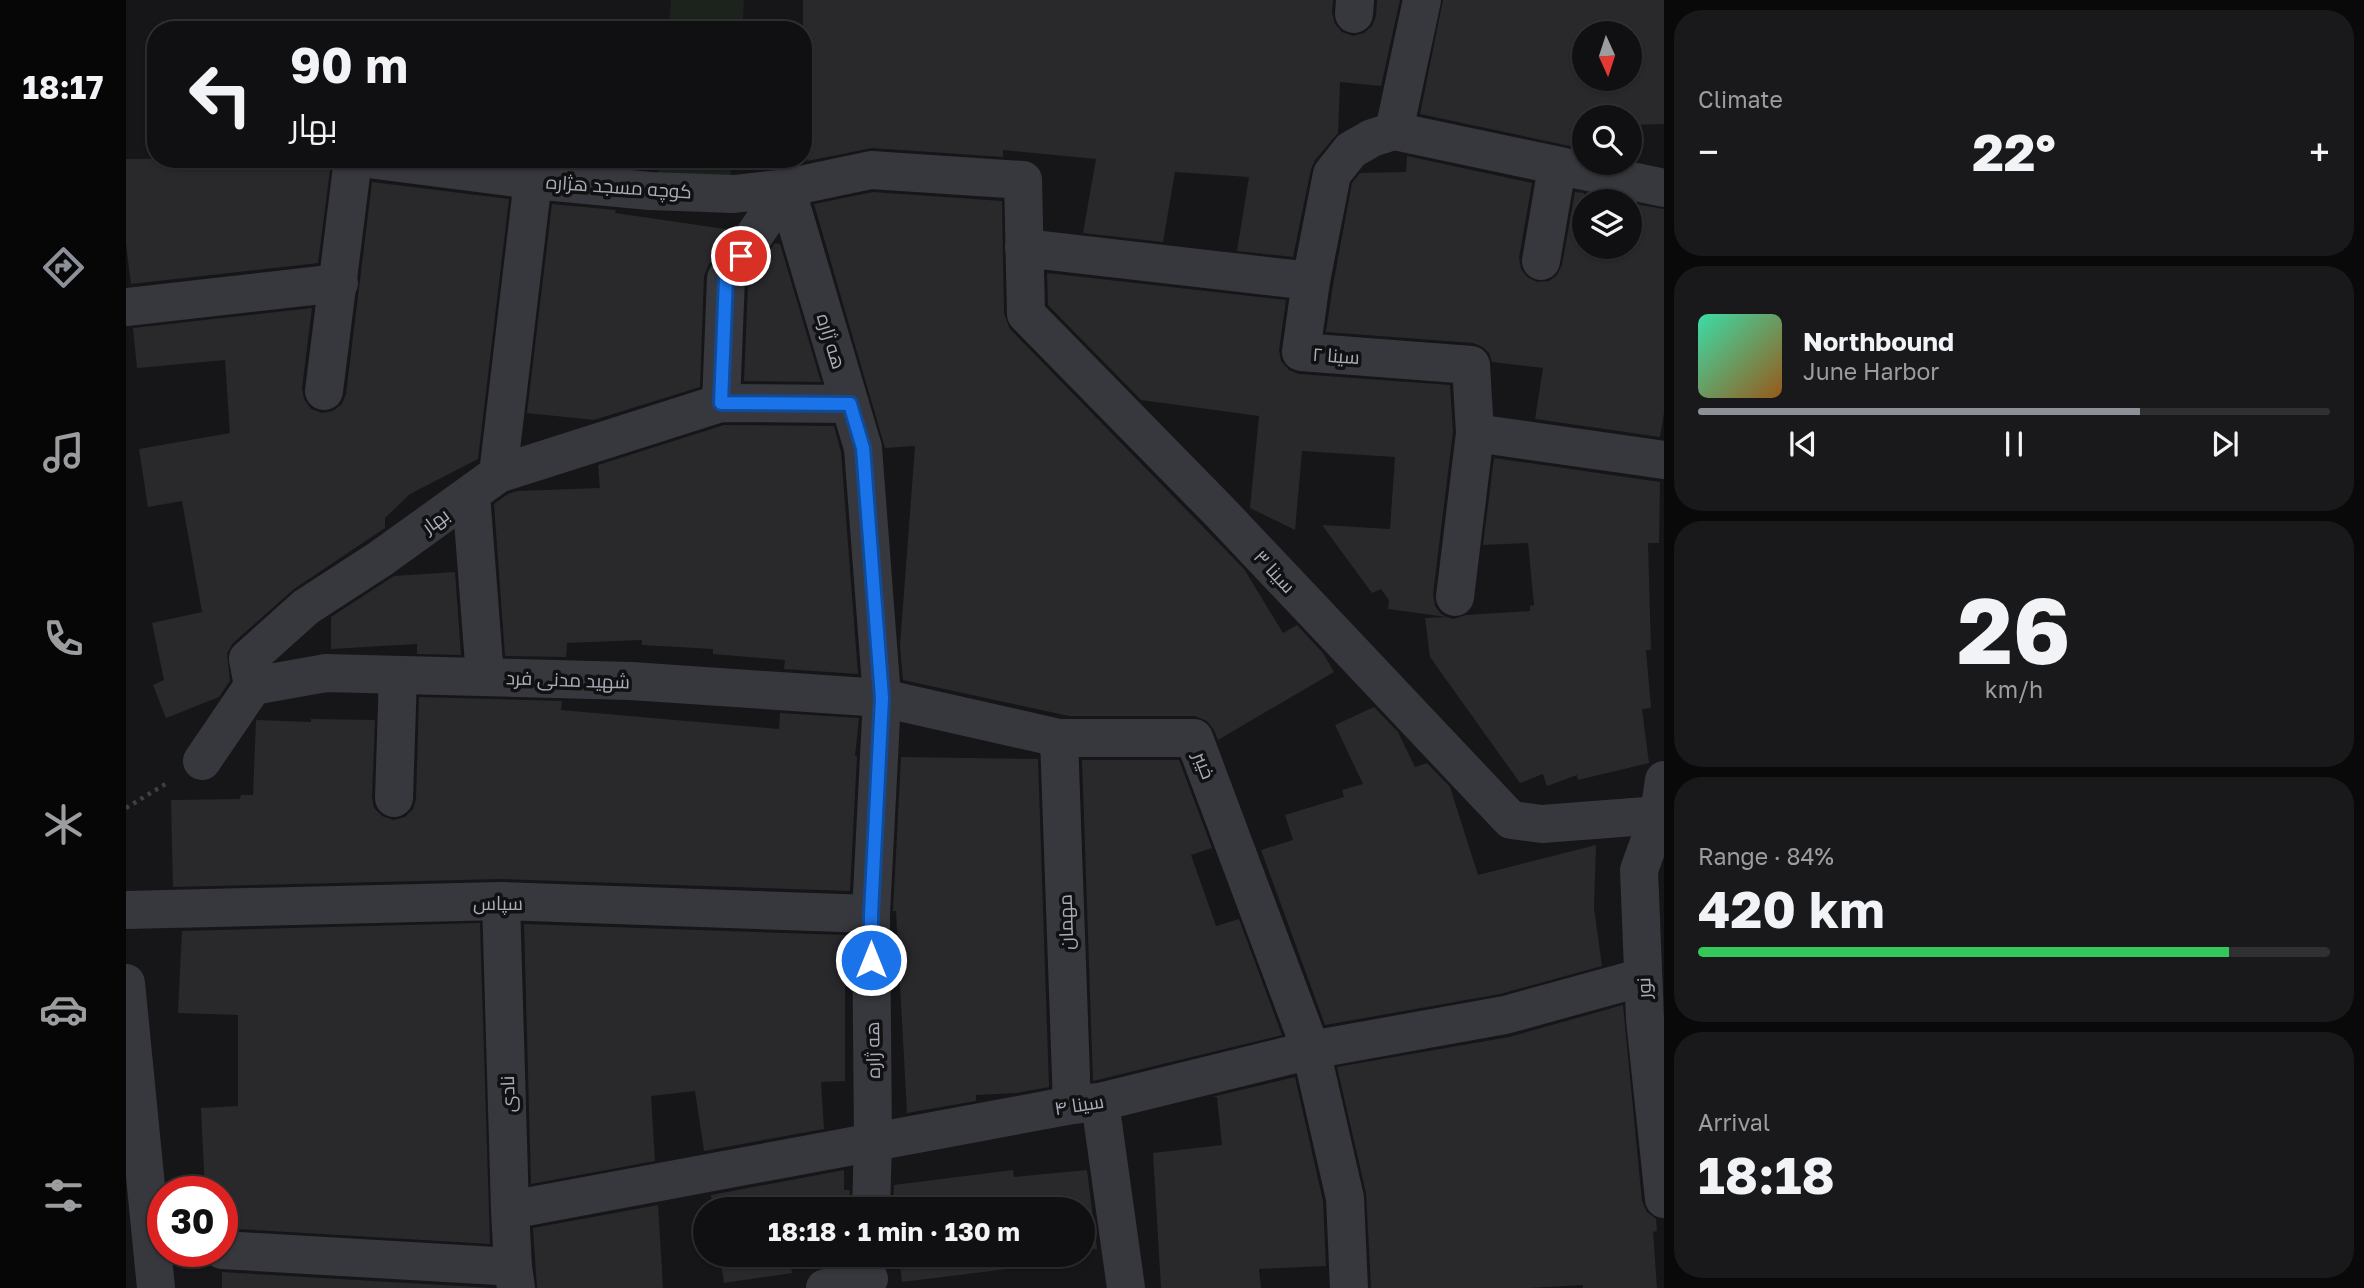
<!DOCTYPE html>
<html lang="en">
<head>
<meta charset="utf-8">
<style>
	:root { --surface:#101012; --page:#19191b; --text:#f1f3f6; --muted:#9c9d9f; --line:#303032; --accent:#8c9099 }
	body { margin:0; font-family:"Golos Text",Cairo,sans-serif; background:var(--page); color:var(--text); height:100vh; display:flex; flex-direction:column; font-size:26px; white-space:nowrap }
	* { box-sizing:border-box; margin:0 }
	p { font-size:23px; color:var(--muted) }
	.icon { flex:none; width:38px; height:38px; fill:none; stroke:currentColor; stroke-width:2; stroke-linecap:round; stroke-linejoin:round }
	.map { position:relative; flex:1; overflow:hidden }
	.drawer { display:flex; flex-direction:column; gap:10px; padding:10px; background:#09090a; width:700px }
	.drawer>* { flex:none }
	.top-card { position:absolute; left:21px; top:21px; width:665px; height:147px; border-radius:28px; box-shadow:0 2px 5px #0004,0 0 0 2px var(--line); background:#101012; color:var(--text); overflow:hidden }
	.needle { width:46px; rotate:177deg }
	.fabs { position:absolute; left:1446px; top:21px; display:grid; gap:14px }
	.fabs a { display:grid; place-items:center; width:70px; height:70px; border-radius:50%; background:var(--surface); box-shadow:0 2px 5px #0004,0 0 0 2px var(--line); font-size:35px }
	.speed { position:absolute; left:21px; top:1176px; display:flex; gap:14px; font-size:35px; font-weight:700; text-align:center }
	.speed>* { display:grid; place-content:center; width:91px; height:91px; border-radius:50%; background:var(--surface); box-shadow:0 2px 5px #0004,0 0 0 2px var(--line); line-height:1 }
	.speed .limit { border:10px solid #d22; background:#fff; color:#111 }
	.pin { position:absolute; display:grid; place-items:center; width:60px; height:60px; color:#fff; margin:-30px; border:4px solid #fff; border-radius:50%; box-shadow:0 2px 7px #0007 }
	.me { position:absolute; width:77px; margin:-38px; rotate:0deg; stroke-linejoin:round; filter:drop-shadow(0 0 5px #0008) }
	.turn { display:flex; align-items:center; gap:24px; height:147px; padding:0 28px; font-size:32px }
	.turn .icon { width:91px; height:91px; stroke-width:2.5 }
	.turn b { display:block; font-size:49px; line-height:60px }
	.big { font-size:52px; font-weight:700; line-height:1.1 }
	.drawer .tile { flex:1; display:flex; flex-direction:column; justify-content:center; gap:10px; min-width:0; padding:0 24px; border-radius:28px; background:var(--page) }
	.drawer .dial { align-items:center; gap:0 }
	.dial b { font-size:91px; line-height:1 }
	.song { display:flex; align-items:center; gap:21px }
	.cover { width:84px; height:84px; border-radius:10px; background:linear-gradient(135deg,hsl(160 70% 55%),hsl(30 70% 35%)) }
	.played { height:7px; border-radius:4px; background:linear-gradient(90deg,var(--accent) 70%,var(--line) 70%) }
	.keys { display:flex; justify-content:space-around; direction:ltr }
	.heat { display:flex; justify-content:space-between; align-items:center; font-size:38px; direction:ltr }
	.charge { height:10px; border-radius:5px; background:linear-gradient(90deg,#34c759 84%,var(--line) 0) }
	.trip { position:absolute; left:567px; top:1197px; width:402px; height:70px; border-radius:35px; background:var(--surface); box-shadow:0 2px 5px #0004,0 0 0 2px var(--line); font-weight:700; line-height:70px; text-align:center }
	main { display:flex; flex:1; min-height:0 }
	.tabs { display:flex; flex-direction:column; width:126px; justify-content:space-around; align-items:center; background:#060607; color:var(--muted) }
	.tabs .icon { width:49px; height:49px }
	.tabs .current { color:var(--accent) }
	.tabs b { font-size:32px; color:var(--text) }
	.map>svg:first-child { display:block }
	.green { fill:#1c231d }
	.building { fill:#29292c; fill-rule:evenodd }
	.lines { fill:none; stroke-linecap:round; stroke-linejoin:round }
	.path { stroke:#3d3f44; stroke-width:4.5; stroke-dasharray:3.5 5; stroke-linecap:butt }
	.minor { stroke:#37383d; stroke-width:38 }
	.route-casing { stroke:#114b97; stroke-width:18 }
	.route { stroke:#1a73e8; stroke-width:12 }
	.labels { text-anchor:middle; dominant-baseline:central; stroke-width:7; stroke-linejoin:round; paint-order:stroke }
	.street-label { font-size:19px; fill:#a8adb8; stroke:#111113 }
</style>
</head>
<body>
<main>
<nav class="tabs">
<b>18:17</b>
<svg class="icon current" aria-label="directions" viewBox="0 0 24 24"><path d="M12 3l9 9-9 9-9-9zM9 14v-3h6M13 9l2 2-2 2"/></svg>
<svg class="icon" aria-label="music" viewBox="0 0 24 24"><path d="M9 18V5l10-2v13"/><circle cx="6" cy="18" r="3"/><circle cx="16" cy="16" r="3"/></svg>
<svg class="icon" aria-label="phone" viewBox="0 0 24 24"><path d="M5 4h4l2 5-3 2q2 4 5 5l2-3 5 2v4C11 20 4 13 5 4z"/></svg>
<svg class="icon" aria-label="climate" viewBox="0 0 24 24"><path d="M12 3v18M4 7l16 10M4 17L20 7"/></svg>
<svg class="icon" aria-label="car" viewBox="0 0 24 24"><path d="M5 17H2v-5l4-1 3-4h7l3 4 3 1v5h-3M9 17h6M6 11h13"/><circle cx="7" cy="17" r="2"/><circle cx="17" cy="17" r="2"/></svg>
<svg class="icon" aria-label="filters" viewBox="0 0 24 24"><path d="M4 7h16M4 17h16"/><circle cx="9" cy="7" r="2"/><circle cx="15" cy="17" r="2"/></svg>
</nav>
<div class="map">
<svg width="1538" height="1288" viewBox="0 0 1538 1288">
	<rect width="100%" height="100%" fill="#161618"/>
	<g class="green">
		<polygon points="545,0 618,0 616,30 543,30"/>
		<polygon points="533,159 606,159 604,187 531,182"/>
	</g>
	<g class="building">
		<polygon points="677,0 1207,0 1206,13 1209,24 1216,32 1227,36 1238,33 1246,26 1250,16 1251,0 1274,0 1255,86 1214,82 1212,133 1189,160 1185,169 1167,257 1111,251 1123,177 1049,172 1037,242 957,233 970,159 877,150 877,157 746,148 681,161 680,151 677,151"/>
		<path d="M1317,0H1538V124L1503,125V117H1458V149L1294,114ZM1458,33H1503V79H1458Z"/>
		<polygon points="1281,156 1406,183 1393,258 1395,269 1401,277 1411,282 1423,281 1431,275 1436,265 1449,192 1458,193 1458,196 1495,201 1458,201 1458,247 1503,247 1503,203 1538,209 1538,413 1534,437 1409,419 1417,368 1366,362 1363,353 1357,347 1347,343 1200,332 1207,285 1226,183 1234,173 1280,172"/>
		<polygon points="0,159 177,159 205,162 192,263 5,284 0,244"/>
		<polygon points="420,159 496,159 495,166"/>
		<polygon points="246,182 383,199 352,459 284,494 259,518 259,528 168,589 107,643 101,653 104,681 93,697 40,718 27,685 38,680 26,623 76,612 56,501 22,507 13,449 104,433 99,360 11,368 7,328 186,308 176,388 178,399 185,409 196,413 207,411 216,404 220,394"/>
		<polygon points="747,192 876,201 878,314 884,329 1118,569 1157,633 1171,625 1197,653 1208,672 1092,740 1088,730 1081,721 1069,716 943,716 777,680 774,646 789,446 759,448 688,204"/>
		<polygon points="426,204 490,210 489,213 606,230 582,266 578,276 574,387 468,420 401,413"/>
		<polygon points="649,243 654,244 695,382 618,381 622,285"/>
		<polygon points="921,273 1160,300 1153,350 1155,361 1163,370 1173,374 1324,385 1327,432 1307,594 1309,606 1315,614 1321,617 1262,609 1263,600 1255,589 1246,593 1196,525 1264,529 1269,457 1176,451 1169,530 1124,508 1133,416 1015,400 922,305"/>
		<polygon points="598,425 708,426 715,452 732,674 658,669 659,660 587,654 587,649 516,645 516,640 441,643 440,657 379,656 368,504 382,494 391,491 474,488 472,465"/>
		<polygon points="1368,458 1534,482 1533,543 1522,543 1525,650 1520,650 1525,708 1516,709 1523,763 1452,780 1451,775 1421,786 1417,774 1394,783 1304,657 1299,618 1321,617 1327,619 1340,615 1404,611 1404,606 1408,605 1402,543 1357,545"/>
		<polygon points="329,572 335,655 291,654 291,644 205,649 205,617 268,576"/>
		<polygon points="293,697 436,701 435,710 653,729 654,713 733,718 729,756 731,756 724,891 376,879 47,887 45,800 114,799 115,795 127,795 130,720 185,722 185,719 249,720 246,797 248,808 256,816 267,820 279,817 287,809 290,799"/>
		<polygon points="1248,707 1272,732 1289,767 1301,763 1324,787 1352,875 1470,845 1468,908 1476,966 1374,994 1199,1025 1135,850 1167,840 1159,815 1218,797 1216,790 1237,784 1209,725"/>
		<polygon points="775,757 912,759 923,1087 890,1093 850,1095 850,1101 781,1113 770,911 767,911"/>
		<polygon points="956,760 1053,760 1086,848 1065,855 1090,926 1113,919 1156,1035 967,1081"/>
		<polygon points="354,923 364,1244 96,1228 96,1192 79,1192 75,1108 112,1106 112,1015 52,1013 56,931"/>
		<polygon points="398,924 719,935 719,1081 695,1082 698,1129 578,1151 569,1091 525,1096 529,1161 405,1184"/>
		<polygon points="1497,1005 1516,1201 1521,1212 1530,1219 1531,1231 1527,1232 1531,1288 1457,1288 1457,1285 1403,1288 1245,1288 1240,1193 1211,1067 1383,1037"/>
		<polygon points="1169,1077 1197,1201 1200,1266 1133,1269 1135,1288 1035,1288 1027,1153 1096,1145 1091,1097 1086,1097"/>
		<polygon points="718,1170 718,1190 724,1190 723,1209 587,1209 585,1195"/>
		<polygon points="887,1170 888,1177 961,1170 971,1249 957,1250 957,1209 767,1209 768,1185"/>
		<polygon points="532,1205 537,1288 411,1288 407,1228"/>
		<polygon points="594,1255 906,1255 897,1256 898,1267 776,1282 774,1264 759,1264 751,1259 739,1258 703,1265 665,1265 666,1273 598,1283"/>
		<polygon points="96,1272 368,1288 96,1288"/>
	</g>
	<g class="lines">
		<polyline class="path" points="0,808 41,783"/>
		<g class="minor">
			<polyline points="1228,14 1229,0"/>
			<polyline points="1268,131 1538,188"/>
			<polyline points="242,159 407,180 524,191 608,194 660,188 745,170 897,180 900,314 1094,512 1385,820 1416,824 1533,815"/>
			<polyline points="660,188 737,448 756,698 745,914 747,1142 745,1209"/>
			<polyline points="898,248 1185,281 1175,352 1345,365 1349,433 1538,460"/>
			<polyline points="1415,261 1431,167"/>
			<polyline points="1185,281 1206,174 1225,150 1246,138 1268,131 1296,0"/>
			<polyline points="0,307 213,283"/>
			<polyline points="198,391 227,159"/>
			<polyline points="595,403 600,278 660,188"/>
			<polyline points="372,474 407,180"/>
			<polyline points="345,494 359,677"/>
			<polyline points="1329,597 1349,433"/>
			<polyline points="127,686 200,673 505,681 756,698 933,738 1068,738 1185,1050 1219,1198 1223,1288"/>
			<polyline points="933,738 946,1105"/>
			<polyline points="76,761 127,686 122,659 180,607 254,559 372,474 595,403 724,404"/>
			<polyline points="1538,780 1533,815 1513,870 1519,1019 1538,1199"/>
			<polyline points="268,798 272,675"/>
			<polyline points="375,901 384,1210 387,1267 390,1288"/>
			<polyline points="0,910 375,901 745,914"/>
			<polyline points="0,983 30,1288"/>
			<polyline points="974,1102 1000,1288"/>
			<polyline points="384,1210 946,1105 974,1102 1185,1050 1379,1015 1517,977"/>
			<polyline points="96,1250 387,1267"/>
			<polyline points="699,1288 743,1279"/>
		</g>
	</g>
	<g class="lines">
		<defs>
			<polyline id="route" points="615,256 600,278 595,403 724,404 737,448 756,698 745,914 745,960"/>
		</defs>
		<use href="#route" class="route-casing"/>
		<use href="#route" class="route"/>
	</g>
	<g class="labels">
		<g class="street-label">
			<text transform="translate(493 186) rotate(4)">کوچه مسجد هژاره</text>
			<text transform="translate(706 341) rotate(73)">هه ژاره</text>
			<text transform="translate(1210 355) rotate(4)">سینا ۲</text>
			<text transform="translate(309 520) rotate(-36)">بهار</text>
			<text transform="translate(1149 571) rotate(47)">سینا ۳</text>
			<text transform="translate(442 679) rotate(2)">شهید مدنی فرد</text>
			<text transform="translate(1079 765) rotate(69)">خیبر</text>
			<text x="372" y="902">سپاس</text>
			<text transform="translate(939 922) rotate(-92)">مهمان</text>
			<text transform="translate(1517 988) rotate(-92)">نور</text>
			<text transform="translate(746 1050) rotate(-91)">هه ژاره</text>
			<text transform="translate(381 1094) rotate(-92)">نادی</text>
			<text transform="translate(953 1104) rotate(-9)">سینا ۴</text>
		</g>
	</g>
</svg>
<div class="fabs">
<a><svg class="needle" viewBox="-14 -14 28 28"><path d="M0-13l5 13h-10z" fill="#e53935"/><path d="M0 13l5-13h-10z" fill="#9c9d9f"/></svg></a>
<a><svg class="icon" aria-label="search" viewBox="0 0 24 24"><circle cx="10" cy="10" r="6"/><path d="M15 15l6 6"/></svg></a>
<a><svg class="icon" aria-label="layers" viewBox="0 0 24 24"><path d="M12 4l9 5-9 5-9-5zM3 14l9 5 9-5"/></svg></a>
</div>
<div class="speed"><div class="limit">30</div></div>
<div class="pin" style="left:615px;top:256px;background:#d93025"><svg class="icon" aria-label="arrive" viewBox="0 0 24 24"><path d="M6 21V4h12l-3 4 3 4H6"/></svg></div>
<svg class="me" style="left:745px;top:960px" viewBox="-20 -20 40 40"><circle r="17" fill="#1a73e8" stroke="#fff" stroke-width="3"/><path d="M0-11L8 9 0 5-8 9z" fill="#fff"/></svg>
<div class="trip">18:18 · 1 min · 130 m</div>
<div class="top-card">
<div class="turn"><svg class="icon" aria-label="left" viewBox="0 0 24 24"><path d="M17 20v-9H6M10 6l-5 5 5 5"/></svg><div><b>90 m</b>بهار</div></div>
</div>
</div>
<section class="drawer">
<div class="tile"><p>Climate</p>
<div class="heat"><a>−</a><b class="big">22°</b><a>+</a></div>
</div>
<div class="tile">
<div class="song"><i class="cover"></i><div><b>Northbound</b><p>June Harbor</p></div></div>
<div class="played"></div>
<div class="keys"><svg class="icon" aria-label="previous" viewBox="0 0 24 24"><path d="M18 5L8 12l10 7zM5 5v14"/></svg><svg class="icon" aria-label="pause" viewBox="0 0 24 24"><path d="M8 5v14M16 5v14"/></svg><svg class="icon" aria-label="next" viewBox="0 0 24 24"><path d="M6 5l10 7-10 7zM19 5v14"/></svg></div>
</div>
<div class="tile dial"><b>26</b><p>km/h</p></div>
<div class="tile"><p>Range · 84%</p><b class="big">420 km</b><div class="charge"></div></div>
<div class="tile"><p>Arrival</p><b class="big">18:18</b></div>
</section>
</main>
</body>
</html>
